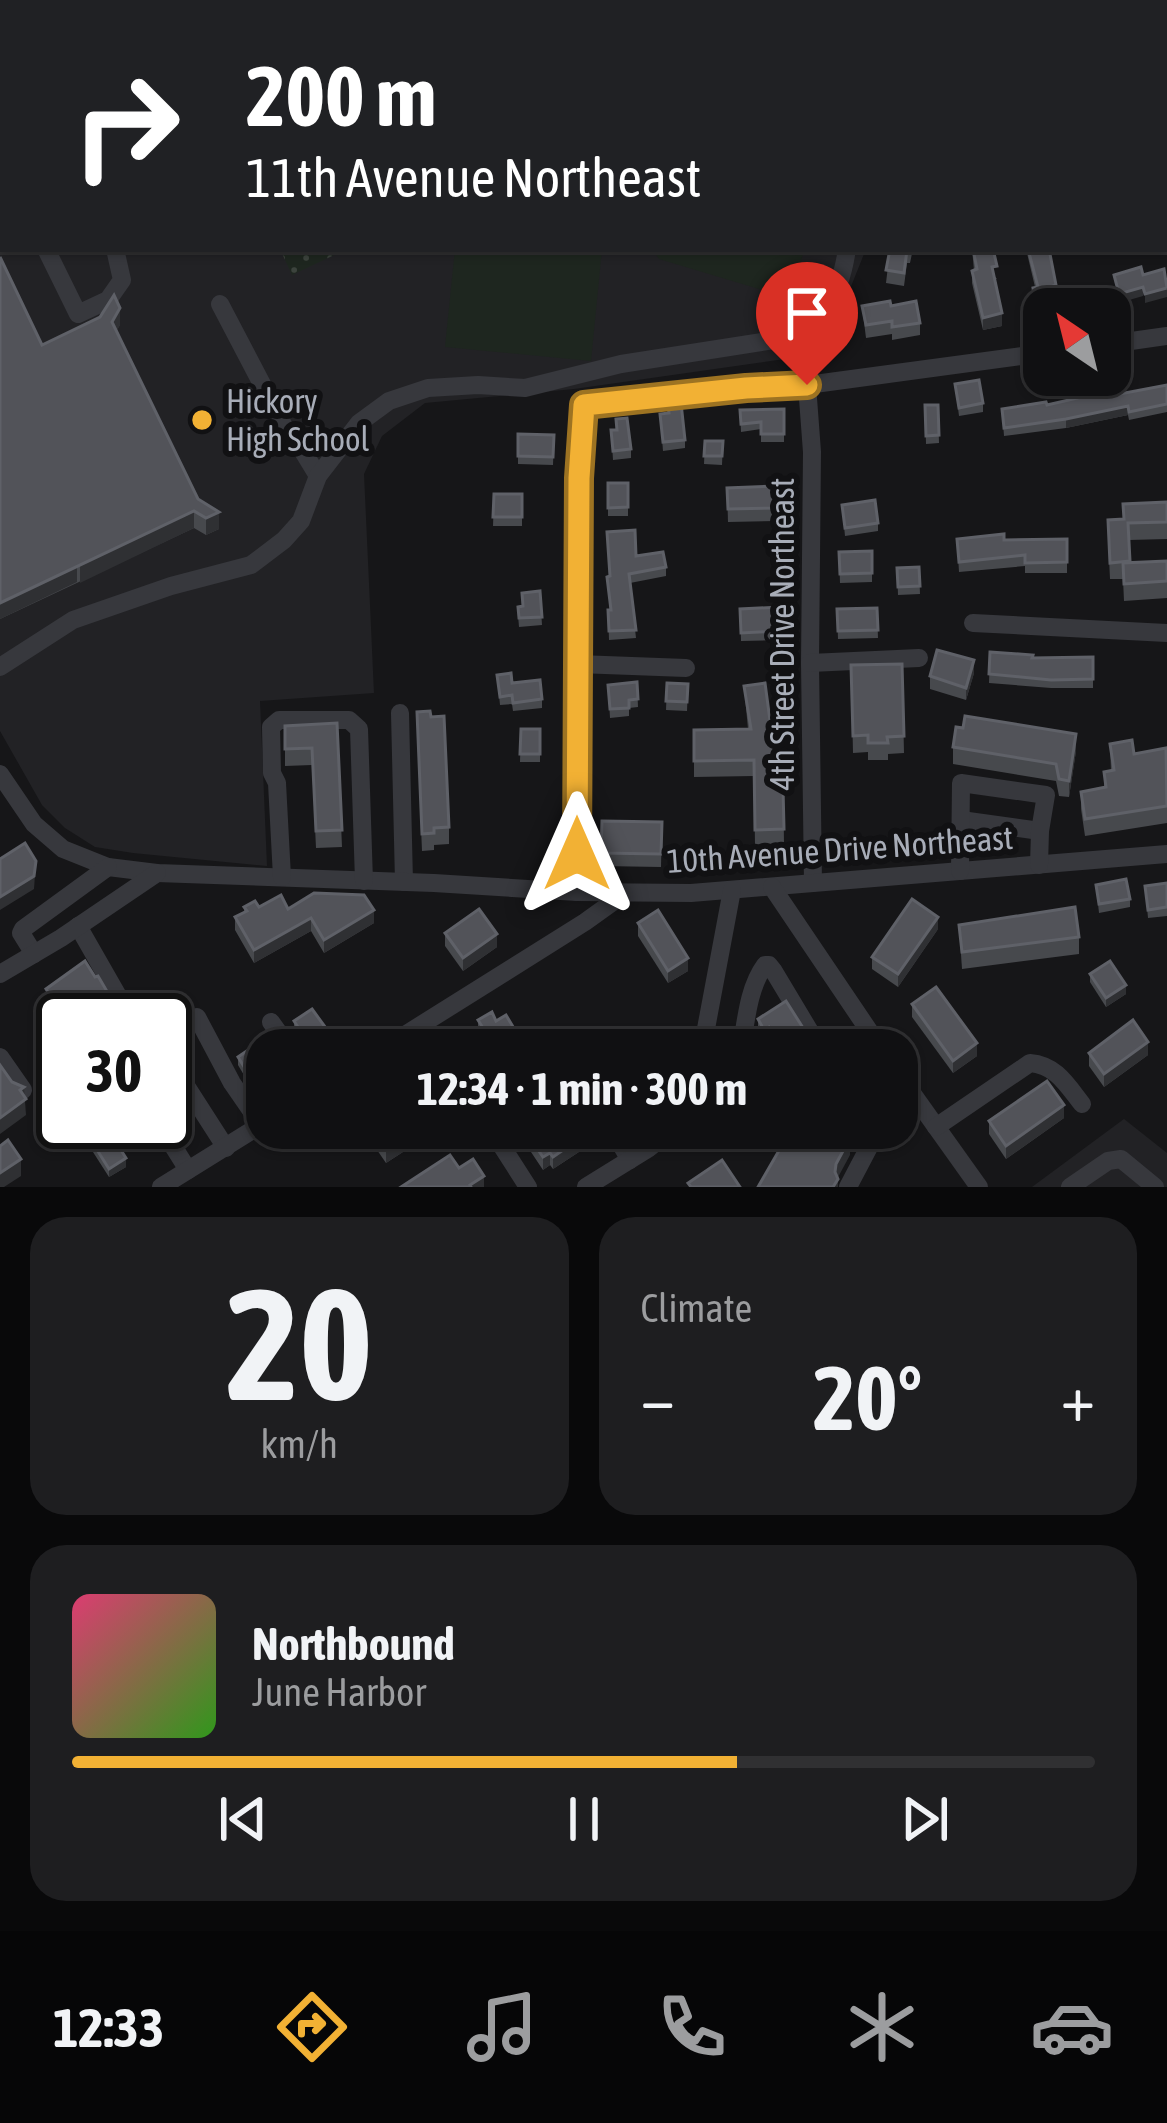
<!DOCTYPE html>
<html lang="en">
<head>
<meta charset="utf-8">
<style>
	:root { --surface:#101012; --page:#1e1e20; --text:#f1f3f6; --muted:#9c9d9f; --line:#303032; --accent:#f2b134 }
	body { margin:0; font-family:"Asap Condensed",sans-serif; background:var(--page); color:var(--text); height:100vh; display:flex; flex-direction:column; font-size:45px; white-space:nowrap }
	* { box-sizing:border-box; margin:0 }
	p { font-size:39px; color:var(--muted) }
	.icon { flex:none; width:66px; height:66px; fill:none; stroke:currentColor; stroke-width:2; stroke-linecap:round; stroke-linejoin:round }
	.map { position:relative; height:1187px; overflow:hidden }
	.sheet { display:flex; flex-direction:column; gap:30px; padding:30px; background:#09090a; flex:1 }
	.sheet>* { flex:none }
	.top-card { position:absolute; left:0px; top:0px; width:1167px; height:252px; box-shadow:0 3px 9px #0004,0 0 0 3px var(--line); background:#202124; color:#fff; overflow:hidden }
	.needle { width:78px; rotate:325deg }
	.fabs { position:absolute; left:1023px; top:288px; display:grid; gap:24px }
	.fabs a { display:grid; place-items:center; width:108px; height:108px; border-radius:24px; background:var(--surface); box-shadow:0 3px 9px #0004,0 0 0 3px var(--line); font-size:60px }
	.speed { position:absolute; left:36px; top:993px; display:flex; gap:24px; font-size:60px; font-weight:700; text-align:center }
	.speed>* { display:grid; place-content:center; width:156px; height:156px; border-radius:50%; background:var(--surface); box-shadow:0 3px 9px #0004,0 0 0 3px var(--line); line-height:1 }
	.speed .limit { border:6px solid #111; border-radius:18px; background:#fff; color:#111 }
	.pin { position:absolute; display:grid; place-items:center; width:102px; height:102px; color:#fff; margin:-123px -51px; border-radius:50% 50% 50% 0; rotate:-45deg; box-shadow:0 0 12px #0007 }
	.pin .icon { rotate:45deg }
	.me { position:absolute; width:132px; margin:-66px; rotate:0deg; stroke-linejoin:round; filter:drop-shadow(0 0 9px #0008) }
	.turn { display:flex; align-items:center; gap:42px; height:252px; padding:0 48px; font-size:54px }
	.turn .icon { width:156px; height:156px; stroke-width:2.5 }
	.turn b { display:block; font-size:84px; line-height:102px }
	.big { font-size:90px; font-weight:700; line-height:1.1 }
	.sheet .card { flex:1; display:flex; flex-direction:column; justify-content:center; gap:18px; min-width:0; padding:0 42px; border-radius:36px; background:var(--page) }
	.sheet .dial { align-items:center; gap:0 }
	.dial b { font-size:156px; line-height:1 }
	.song { display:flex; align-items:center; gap:36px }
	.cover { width:144px; height:144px; border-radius:18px; background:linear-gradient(135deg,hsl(340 70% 55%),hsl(110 70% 35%)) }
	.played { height:12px; border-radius:6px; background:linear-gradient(90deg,var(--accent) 65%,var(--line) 65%) }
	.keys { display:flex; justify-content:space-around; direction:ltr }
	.heat { display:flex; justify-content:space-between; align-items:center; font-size:66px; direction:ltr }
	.sheet .tiles { flex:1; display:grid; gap:30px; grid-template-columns:1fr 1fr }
	.card:last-child { grid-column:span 2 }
	.trip { position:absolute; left:246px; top:1029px; width:672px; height:120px; border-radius:36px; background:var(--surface); box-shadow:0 3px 9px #0004,0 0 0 3px var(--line); font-weight:700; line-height:120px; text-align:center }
	.menu { display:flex; height:192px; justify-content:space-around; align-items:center; background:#060607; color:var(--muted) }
	.menu .icon { width:84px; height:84px }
	.menu .on { color:var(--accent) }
	.menu b { font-size:54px; color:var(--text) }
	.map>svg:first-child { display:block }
	.built { fill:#222225 }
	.grass { fill:#1e261f }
	.park { fill:url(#park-dots) }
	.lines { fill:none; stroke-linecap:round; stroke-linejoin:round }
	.minor { stroke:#37383d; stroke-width:18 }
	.wall { fill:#47494d }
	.shaded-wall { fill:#2f3033 }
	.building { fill:#525359; stroke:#5f6168; stroke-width:3 }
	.route-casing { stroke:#9d7322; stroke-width:30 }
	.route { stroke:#f2b134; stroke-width:21 }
	.poi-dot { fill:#f2b134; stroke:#111113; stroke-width:4.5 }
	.labels { text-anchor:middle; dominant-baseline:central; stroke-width:12; stroke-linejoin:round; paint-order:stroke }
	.poi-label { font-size:33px; fill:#a8adb8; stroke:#111113; text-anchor:start }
	.street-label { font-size:33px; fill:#a8adb8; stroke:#111113 }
</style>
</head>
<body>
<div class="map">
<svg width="1167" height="1187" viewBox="0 0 1167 1187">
	<defs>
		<pattern id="park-dots" width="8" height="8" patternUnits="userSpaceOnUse" patternTransform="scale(3)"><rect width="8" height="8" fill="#1e261f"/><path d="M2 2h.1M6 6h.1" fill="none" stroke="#3c433d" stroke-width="1.8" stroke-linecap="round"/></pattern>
	</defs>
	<rect width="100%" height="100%" fill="#161618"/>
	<g class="built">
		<polygon points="0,0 900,0 900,3 3,3 3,249 866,249 834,329 799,357 574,389 425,403 382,436 364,474 374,693 260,701 267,866 133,853 95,847 65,828 42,805 0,731"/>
		<polygon points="1124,1119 1167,1153 1167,1187 1032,1187"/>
	</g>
	<g class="grass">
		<polygon points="455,249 602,249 591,361 445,347"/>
		<polygon points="652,249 804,249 792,299 659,259"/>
	</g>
	<polygon class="park" points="280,249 347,249 292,275"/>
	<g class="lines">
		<g class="minor">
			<polyline points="537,0 544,3"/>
			<polyline points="879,0 879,3"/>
			<polyline points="182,3 186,0"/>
			<polyline points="933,3 934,0"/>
			<polyline points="1164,91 1167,91"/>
			<polyline points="0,136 3,135"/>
			<polyline points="0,173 3,176"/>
			<polyline points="46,249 78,314 108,300 122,280 115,249"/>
			<polyline points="220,304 287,432 301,448 318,476"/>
			<polyline points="1110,344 1167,336"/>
			<polyline points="807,385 812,452 810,663 813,883"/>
			<polyline points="973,623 1167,633"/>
			<polyline points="810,663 919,658"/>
			<polyline points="578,664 686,668"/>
			<path d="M0,667L73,620L171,586L251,565L284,540L301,521L318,476L359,423L389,401L428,388L478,385L525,388L621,364L780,339C825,322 840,296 847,249"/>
			<polyline points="400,713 404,882"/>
			<polyline points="0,774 34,824 63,849 108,867 157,873 434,883 577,892 691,893 1167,854"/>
			<polyline points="961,820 1040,831"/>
			<polyline points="960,871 961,783 1046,795 1040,831 1039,865"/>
			<polyline points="282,877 277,783 272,773 271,727 279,720 349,720 359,729 364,881"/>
			<polyline points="772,887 882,1050"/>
			<polyline points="577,892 579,478 584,405 807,385 1044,353"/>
			<polyline points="78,926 118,996 136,1020"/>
			<polyline points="34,954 21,933 23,929 108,867"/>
			<polyline points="0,974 61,938 157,873"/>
			<polyline points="197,1017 232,1083 261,1125"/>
			<polyline points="271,1022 291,1050"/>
			<polyline points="381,1050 585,922 624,894"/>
			<polyline points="702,1050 732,890"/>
			<path d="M741,1050C746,1022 748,988 765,965H769L773,970L821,1050"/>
			<polyline points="165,1053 226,1148"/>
			<polyline points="0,1057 23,1090"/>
			<polyline points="897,1072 979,1187"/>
			<polyline points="158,1122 188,1170"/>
			<path d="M936,1127L1030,1063C1056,1065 1067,1085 1082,1104"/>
			<polyline points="504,1128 494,1134 528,1187"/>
			<polyline points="611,1128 630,1160"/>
			<polyline points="161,1187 267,1121"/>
			<polyline points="586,1187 649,1148 674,1128"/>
			<polyline points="848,1187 879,1128"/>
			<polyline points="1070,1187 1108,1161 1121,1159 1155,1187"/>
		</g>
	</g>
	<g class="wall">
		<polygon points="890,249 913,249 910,263 907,263 904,286 886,283"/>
		<polygon points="972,249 997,279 995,279 1002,326 983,330 972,283 972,271 974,270"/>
		<polygon points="1026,249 1049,249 1056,285 1057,309 1044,309 1044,323 1037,324 1033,300 1033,288 1035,287"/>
		<polygon points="0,257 42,345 120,325 116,331 198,499 219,529 206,535 194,528 0,619"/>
		<polygon points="862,306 891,306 920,323 920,335 892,340 892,334 866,338"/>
		<polygon points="955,384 983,403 983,412 959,416"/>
		<polygon points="1167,385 1167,412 1129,420 1128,415 1066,428 1004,436 1002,409 1109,396"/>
		<polygon points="925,405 938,405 939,443 926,444"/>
		<polygon points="784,409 784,442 761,442 761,429 741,432 740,410"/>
		<polygon points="660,414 685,440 685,448 663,451"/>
		<polygon points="611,430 616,430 631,449 631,458 613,460"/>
		<polygon points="518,434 554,435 553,465 518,464"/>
		<polygon points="705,441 723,441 722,465 704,464"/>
		<rect x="608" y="483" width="20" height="33"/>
		<polygon points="776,486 777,521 728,522 727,488"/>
		<polygon points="494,494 522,494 522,526 493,526"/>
		<polygon points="1167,502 1167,539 1129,540 1130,563 1167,561 1167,598 1124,601 1123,579 1110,579 1108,537 1123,519"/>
		<polygon points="842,505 878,523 878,531 845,536"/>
		<polygon points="957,539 1067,539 1067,573 1025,573 1025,566 959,572"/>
		<polygon points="872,551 872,582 840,583 839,552"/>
		<polygon points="636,556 666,567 666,576 630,583 636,638 609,640 608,610 610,610 607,577"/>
		<polygon points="919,567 920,594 898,595 897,568"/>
		<polygon points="540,591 542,625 519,627 518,615 522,606"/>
		<polygon points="780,607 780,640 741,641 740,609"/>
		<polygon points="877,608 878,638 838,639 837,609"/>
		<polygon points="990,652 1032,658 1093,657 1093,688 1051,688 989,683"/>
		<polygon points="902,664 904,753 888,754 888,760 868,760 868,752 853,753 851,665"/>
		<polygon points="974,673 966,700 930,689 930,676"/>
		<polygon points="497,675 542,699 542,708 513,711 512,704 500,705"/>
		<polygon points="637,682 638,707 629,708 629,716 610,718 608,685"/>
		<polygon points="667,683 688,684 687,711 666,710"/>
		<polygon points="744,686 771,728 792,728 793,762 783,763 784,845 755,846 754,776 694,777 694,730 748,729"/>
		<polygon points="337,723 342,847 316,848 312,765 285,766 285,726"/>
		<polygon points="417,729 449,827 449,844 434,845 434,850 422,851"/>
		<polygon points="521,729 540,729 540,762 520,762"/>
		<polygon points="1110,744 1134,754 1167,756 1167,823 1085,836 1081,809 1081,792 1104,788 1104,772 1111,771"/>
		<polygon points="953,747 1076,751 1069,797 1059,796 1056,781 953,764"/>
		<polygon points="602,821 662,822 661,867 601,866"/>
		<polygon points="1167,883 1167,916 1148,918 1145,886"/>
		<polygon points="1096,885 1130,899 1130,907 1099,913"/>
		<polygon points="244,907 288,909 374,923 324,953 311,931 254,963 235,930 235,917 244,912"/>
		<polygon points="638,923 688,971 668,983 638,936"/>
		<polygon points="959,925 1079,937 1079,954 962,969"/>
		<polygon points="938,929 898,987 872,969 872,957"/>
		<polygon points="445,933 497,947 463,971 445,946"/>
		<polygon points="1090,974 1126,994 1106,1007 1090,982"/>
		<polygon points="46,989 122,1020 63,1020 63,1032 46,1006"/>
		<polygon points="912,1004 977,1056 953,1073 912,1017"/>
		<polygon points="758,1019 817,1050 773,1050 769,1044 764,1047 758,1036"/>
		<polygon points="478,1020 496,1021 525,1050 474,1050 472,1035 478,1031"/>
		<polygon points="294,1021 328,1040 312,1050 308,1050 294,1030"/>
		<polygon points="1089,1053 1148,1055 1104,1087 1089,1066"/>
		<polygon points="238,1057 257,1057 254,1092 238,1065"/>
		<polygon points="1064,1118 1006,1159 989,1134 989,1121"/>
		<polygon points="362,1128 423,1128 423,1139 386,1163"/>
		<polygon points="523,1128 592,1128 592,1139 585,1143 585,1148 553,1169 550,1165 543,1170 523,1140"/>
		<polygon points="84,1129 126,1167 109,1177 84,1138"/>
	</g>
	<g class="shaded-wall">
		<polygon points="1143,287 1143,296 1119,303 1119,294"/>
		<polygon points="1167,288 1167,297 1145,303 1145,294"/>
		<polygon points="120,308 120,325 112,339 112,322"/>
		<polygon points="1002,313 1002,326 983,330 983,318"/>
		<polygon points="1128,406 1128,415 1066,428 1066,419"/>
		<polygon points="194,511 194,528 80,583 80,566"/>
		<polygon points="219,512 219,529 206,535 206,518"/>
		<polygon points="77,565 77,582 0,619 0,603"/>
		<polygon points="974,660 974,673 966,700 966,688"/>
		<polygon points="1076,734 1076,751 1069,797 1069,781"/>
		<polygon points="36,861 34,889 0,910 0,897"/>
		<polygon points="374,910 374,923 324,953 324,940"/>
		<polygon points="938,917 938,929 898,987 898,974"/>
		<polygon points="311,918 311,931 254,963 254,950"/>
		<polygon points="497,934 497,947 463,971 463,958"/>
		<polygon points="688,958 688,971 668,983 668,971"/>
		<polygon points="1126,985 1126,994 1106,1007 1106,998"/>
		<polygon points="769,1027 769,1044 764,1047 764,1030"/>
		<polygon points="328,1031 328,1040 312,1050 309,1050 309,1044"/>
		<polygon points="1148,1042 1148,1055 1104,1087 1104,1074"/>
		<polygon points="977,1043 977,1056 953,1073 953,1061"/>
		<polygon points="267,1075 267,1084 254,1092 254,1083"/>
		<polygon points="24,1087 26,1115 0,1134 0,1118"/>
		<polygon points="1064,1105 1064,1118 1006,1159 1006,1146"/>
		<polygon points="414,1128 423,1128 423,1139 386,1163 386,1147"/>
		<polygon points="589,1128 592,1128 592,1139 585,1143 585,1148 553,1169 553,1157"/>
		<polygon points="850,1138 850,1155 836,1181 838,1179 838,1187 833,1187 836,1164"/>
		<polygon points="550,1153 550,1165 543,1170 543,1157"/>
		<polygon points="126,1158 126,1167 109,1177 109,1169"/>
		<polygon points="21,1159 21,1176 4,1187 0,1187 0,1173"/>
		<polygon points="484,1176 484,1187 470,1187 470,1185"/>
	</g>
	<g class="building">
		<polygon points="443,0 496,0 498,3 445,3"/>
		<polygon points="949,0 974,0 973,3 949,3"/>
		<polygon points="890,249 911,249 910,251 907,250 904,273 886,270"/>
		<polygon points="973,249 993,249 997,266 992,267 1002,313 983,318 972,271 977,269"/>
		<polygon points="1028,249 1049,249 1056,285 1053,286 1057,308 1037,311 1033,288 1038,287"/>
		<polygon points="0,257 42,345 100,317 114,295 120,308 112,322 198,499 219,512 206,518 194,511 0,603"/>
		<polygon points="1141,267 1143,275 1164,269 1167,288 1145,294 1143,287 1119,294 1114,275"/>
		<polygon points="890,301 891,306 916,301 920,323 892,327 892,321 866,325 862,306"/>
		<polygon points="979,380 983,403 959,408 955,384"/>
		<polygon points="1167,385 1167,404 1129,412 1128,406 1066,419 1004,428 1002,409 1046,402 1047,405 1108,391 1109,396"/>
		<polygon points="681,403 685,440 663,442 660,414 669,413 668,405"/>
		<polygon points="925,405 938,405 939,435 926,436"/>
		<polygon points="784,409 784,434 761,434 761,422 741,424 740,410"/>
		<polygon points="627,418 631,449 613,451 611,430 617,430 616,419"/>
		<polygon points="518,434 554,435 553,457 518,456"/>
		<polygon points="705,441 723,441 722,456 704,456"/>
		<polygon points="608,483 628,483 628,507 608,508"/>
		<polygon points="776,486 777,508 728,509 727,488"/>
		<polygon points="494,494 522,494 522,517 493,517"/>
		<polygon points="875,500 878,523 845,528 842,505"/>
		<polygon points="1167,502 1167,522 1128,523 1130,561 1110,563 1108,520 1124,519 1123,504"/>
		<polygon points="635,530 636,556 663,552 666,567 629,574 636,630 609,631 608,610 611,610 607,577 610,576 607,532"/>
		<polygon points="1004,534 1004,540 1067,539 1067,562 1025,563 1025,555 959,562 957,539"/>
		<polygon points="872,551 872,573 840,574 839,552"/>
		<polygon points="1167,561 1167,581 1124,584 1123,563"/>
		<polygon points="919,567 920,586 898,587 897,568"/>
		<polygon points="540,591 542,617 519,618 518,607 523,606 522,593"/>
		<polygon points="780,607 780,631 741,633 740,609"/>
		<polygon points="877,608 878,630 838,631 837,609"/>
		<polygon points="937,650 974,660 966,688 930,676"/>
		<polygon points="990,652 1033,655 1032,658 1093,657 1093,679 1051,680 989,674"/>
		<polygon points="902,664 904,736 887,737 888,743 868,743 868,735 853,736 851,665"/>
		<polygon points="511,673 512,683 540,680 542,699 513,703 512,695 500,697 497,675"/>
		<polygon points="637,682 638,699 629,700 629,708 610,709 608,685"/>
		<polygon points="667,683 688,684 687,702 666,701"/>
		<polygon points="765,683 771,728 792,728 793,746 782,747 784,829 755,830 754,760 694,761 694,730 751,729 744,686"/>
		<polygon points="430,711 431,717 444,716 449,827 434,828 434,833 422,834 417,712"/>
		<polygon points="965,716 1076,734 1069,781 1059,779 1056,764 953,747 956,727 963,728"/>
		<polygon points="337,723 342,830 316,831 312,748 285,749 285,726"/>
		<polygon points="521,729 540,729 540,754 520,754"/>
		<polygon points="1132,740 1134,754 1166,748 1167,806 1085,819 1081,792 1106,787 1104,772 1114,770 1110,744"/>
		<polygon points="602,821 662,822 661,854 601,853"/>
		<polygon points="25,843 36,861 34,876 0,897 0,859"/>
		<polygon points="1126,879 1130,899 1099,904 1096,885"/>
		<polygon points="1167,883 1167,907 1148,910 1145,886"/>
		<polygon points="314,893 364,895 374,910 324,940 311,918 254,950 235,917 247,911 244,907 255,901 259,907 281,895 288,909"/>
		<polygon points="912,899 938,917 898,974 872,957"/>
		<polygon points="1075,907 1079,937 962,952 959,925"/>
		<polygon points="479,909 497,934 463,958 445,933"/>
		<polygon points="658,910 688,958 668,971 638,923"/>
		<polygon points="85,961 95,977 98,976 122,1017 118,1020 66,1020 46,989"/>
		<polygon points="1110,961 1126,985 1106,998 1090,974"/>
		<polygon points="936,987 977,1043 953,1061 912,1004"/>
		<polygon points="786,1001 817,1050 783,1050 769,1027 764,1030 758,1019"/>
		<polygon points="312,1009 328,1031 309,1044 294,1021"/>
		<polygon points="492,1012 496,1021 506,1015 525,1047 520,1050 481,1050 472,1035 483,1028 478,1020"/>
		<polygon points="1133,1020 1148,1042 1104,1074 1089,1053"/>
		<polygon points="251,1048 257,1057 265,1052 267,1054 267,1075 254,1083 238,1057"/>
		<polygon points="0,1065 12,1082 24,1087 20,1090 26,1099 0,1118"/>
		<polygon points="1047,1081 1064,1105 1006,1146 989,1121"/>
		<polygon points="96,1122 103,1122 126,1158 109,1169 84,1129"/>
		<polygon points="373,1128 414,1128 386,1147"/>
		<polygon points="523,1128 589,1128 583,1132 585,1135 553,1157 550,1153 543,1157"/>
		<polygon points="792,1128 833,1128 850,1138 836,1164 835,1172 838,1179 833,1187 758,1187"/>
		<polygon points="8,1140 21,1159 0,1173 0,1146"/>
		<polygon points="450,1155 459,1168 473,1159 484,1176 470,1185 471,1187 401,1187"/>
		<polygon points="722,1160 740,1187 691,1187 688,1183"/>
	</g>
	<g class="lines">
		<defs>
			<polyline id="route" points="577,854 579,478 584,405 746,388 807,385"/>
		</defs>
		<use href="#route" class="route-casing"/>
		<use href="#route" class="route"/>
	</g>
	<circle class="poi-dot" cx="202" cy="420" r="12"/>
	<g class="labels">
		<g class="poi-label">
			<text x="226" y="401">Hickory<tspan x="226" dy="38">High School</tspan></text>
		</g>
		<g class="street-label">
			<text transform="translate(782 634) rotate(-90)">4th Street Drive Northeast</text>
			<text transform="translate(840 849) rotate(-4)">10th Avenue Drive Northeast</text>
		</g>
	</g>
</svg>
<div class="fabs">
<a><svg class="needle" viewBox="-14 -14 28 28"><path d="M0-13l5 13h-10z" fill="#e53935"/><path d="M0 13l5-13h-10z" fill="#9c9d9f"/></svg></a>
</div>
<div class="speed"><div class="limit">30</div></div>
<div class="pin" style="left:807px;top:385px;background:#d93025"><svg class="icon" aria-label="arrive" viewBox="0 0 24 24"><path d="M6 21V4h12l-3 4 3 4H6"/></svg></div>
<svg class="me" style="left:577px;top:854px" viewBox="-20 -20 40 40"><path d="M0-17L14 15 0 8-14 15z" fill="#f2b134" stroke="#fff" stroke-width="4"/></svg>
<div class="trip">12:34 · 1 min · 300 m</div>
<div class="top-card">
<div class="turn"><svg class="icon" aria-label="right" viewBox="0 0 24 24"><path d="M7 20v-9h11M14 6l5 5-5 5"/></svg><div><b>200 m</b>11th Avenue Northeast</div></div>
</div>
</div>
<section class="sheet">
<div class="tiles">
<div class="card dial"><b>20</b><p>km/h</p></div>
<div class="card"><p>Climate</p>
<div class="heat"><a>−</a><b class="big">20°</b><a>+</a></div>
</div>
<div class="card">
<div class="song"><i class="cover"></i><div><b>Northbound</b><p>June Harbor</p></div></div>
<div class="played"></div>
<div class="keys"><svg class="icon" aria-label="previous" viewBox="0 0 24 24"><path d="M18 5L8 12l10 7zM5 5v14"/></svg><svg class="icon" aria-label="pause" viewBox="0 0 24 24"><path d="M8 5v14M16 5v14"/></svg><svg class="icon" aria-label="next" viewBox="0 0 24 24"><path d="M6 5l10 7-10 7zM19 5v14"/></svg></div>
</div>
</div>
</section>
<nav class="menu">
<b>12:33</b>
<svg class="icon on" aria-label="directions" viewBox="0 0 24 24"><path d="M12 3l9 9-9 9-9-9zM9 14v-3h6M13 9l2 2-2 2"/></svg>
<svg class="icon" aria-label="music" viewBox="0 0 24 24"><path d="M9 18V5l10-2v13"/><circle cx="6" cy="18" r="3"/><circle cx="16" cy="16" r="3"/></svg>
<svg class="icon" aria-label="phone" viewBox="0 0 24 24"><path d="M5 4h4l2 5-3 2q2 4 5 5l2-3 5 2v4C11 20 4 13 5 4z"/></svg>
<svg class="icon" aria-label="climate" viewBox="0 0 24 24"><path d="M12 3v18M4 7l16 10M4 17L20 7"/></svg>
<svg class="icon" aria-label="car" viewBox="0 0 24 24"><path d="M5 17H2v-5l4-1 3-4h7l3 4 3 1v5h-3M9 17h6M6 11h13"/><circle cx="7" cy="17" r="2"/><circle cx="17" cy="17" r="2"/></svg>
</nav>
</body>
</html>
